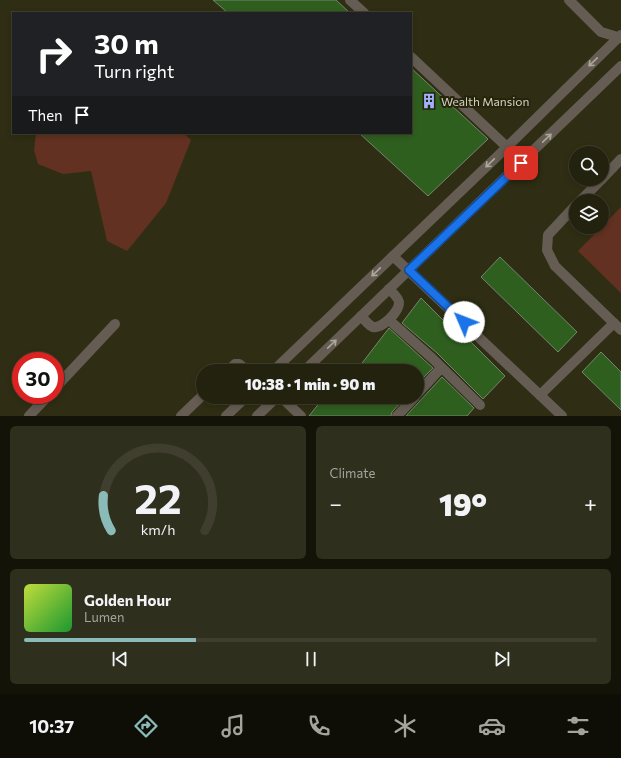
<!DOCTYPE html>
<html lang="en">
<head>
<meta charset="utf-8">
<style>
	:root { --surface:#23220f; --page:#2f2f1d; --text:#f1f3f6; --muted:#a3a49e; --line:#403f2f; --accent:#8bbbb9 }
	body { margin:0; font-family:Commissioner,sans-serif; background:var(--page); color:var(--text); height:100vh; display:flex; flex-direction:column; font-size:15px; white-space:nowrap }
	* { box-sizing:border-box; margin:0 }
	p { font-size:13px; color:var(--muted) }
	.icon { flex:none; width:22px; height:22px; fill:none; stroke:currentColor; stroke-width:2; stroke-linecap:round; stroke-linejoin:round }
	.map { position:relative; height:416px; overflow:hidden }
	.panel { display:flex; flex-direction:column; gap:10px; padding:10px; background:#131308; flex:1 }
	.panel>* { flex:none }
	.top-card { position:absolute; left:12px; top:12px; width:400px; height:122px; border-radius:0px; box-shadow:0 2px 6px #0003,0 0 0 1px var(--line); background:#202124; color:#fff; overflow:hidden }
	.controls { position:absolute; left:569px; top:146px; display:grid; gap:8px }
	.controls a { display:grid; place-items:center; width:40px; height:40px; border-radius:50%; background:var(--surface); box-shadow:0 2px 6px #0003,0 0 0 1px var(--line); font-size:20px }
	.speed { position:absolute; left:12px; top:352px; display:flex; gap:8px; font-size:20px; font-weight:700; text-align:center }
	.speed>* { display:grid; place-content:center; width:52px; height:52px; border-radius:50%; background:var(--surface); box-shadow:0 2px 6px #0003,0 0 0 1px var(--line); line-height:1 }
	.speed .limit { border:6px solid #d22; background:#fff; color:#111 }
	.pin { position:absolute; display:grid; place-items:center; width:34px; height:34px; color:#fff; margin:-17px; border-radius:8px; box-shadow:0 2px 6px #0006 }
	.me { position:absolute; width:44px; margin:-22px; rotate:314deg; stroke-linejoin:round; filter:drop-shadow(0 0 3px #0008) }
	.turn { display:flex; align-items:center; gap:14px; height:84px; padding:0 16px; font-size:18px }
	.turn .icon { width:52px; height:52px; stroke-width:2.5 }
	.turn b { display:block; font-size:28px; line-height:34px }
	.then { display:flex; align-items:center; height:38px; padding:0 16px; background:#0003; gap:8px; font-size:15px }
	.big { font-size:30px; font-weight:800; line-height:1.1 }
	.panel .widget { flex:1; display:flex; flex-direction:column; justify-content:center; gap:6px; min-width:0; padding:0 14px; border-radius:6px; background:var(--page) }
	.panel .dial { align-items:center; gap:0 }
	.dial svg { height:104px; overflow:visible; fill:none; stroke:var(--line); stroke-width:7; stroke-linecap:round; text-anchor:middle }
	.dial text { fill:var(--text); stroke:none }
	.song { display:flex; align-items:center; gap:12px }
	.cover { width:48px; height:48px; border-radius:6px; background:linear-gradient(135deg,hsl(70 70% 55%),hsl(130 70% 35%)) }
	.played { height:4px; border-radius:2px; background:linear-gradient(90deg,var(--accent) 30%,var(--line) 30%) }
	.keys { display:flex; justify-content:space-around; direction:ltr }
	.heat { display:flex; justify-content:space-between; align-items:center; font-size:22px; direction:ltr }
	.panel .tiles { flex:1; display:grid; gap:10px; grid-template-columns:1fr 1fr }
	.widget:last-child { grid-column:span 2 }
	.trip { position:absolute; left:196px; top:364px; width:228px; height:40px; border-radius:20px; background:var(--surface); box-shadow:0 2px 6px #0003,0 0 0 1px var(--line); font-weight:800; line-height:40px; text-align:center }
	.dock { display:flex; height:64px; justify-content:space-around; align-items:center; background:#0e0e06; color:var(--muted) }
	.dock .icon { width:28px; height:28px }
	.dock .on { color:var(--accent) }
	.dock b { font-size:18px; color:var(--text) }
	.map>svg:first-child { display:block }
	.green { fill:#633121 }
	.building { fill:#2f5f1f; stroke:#74866f }
	.lines { fill:none; stroke-linecap:round; stroke-linejoin:round }
	.minor { stroke:#655d53; stroke-width:10 }
	.oneway { stroke:#aca99c }
	.route-casing { stroke:#114b97; stroke-width:10 }
	.route { stroke:#1a73e8; stroke-width:7 }
	.labels { text-anchor:middle; dominant-baseline:central; stroke-width:4; stroke-linejoin:round; paint-order:stroke }
	.poi-label { font-size:12px; fill:#d3d2c3; stroke:#25240a; text-anchor:start }
</style>
</head>
<body>
<div class="map">
<svg width="621" height="416" viewBox="0 0 621 416">
	<rect width="100%" height="100%" fill="#2f2e14"/>
	<g class="green">
		<polygon points="36,133 183,133 191,140 166,203 127,251 107,241 91,171 63,174 38,164 34,150"/>
		<polygon points="621,207 621,293 578,251"/>
	</g>
	<g class="building">
		<polygon points="213,0 336,0 350,13 228,13"/>
		<polygon points="411,68 488,139 428,196 359,133 411,133"/>
		<polygon points="500,257 577,332 558,352 481,277"/>
		<polygon points="421,298 466,343 469,340 505,376 483,399 437,353 402,323"/>
		<polygon points="389,328 433,368 417,384 417,371 356,371"/>
		<polygon points="601,352 621,372 621,410 582,372"/>
		<polygon points="442,377 474,408 467,416 406,416"/>
		<polygon points="324,397 406,397 392,412 391,416 309,416"/>
	</g>
	<g class="lines">
		<g class="minor">
			<polyline points="350,0 364,13"/>
			<polyline points="569,0 601,32 621,38"/>
			<polyline points="411,57 507,147"/>
			<polyline points="602,179 621,159"/>
			<polyline points="580,201 602,179"/>
			<polyline points="576,205 548,235 547,250 555,266 621,330"/>
			<polyline points="393,256 562,416"/>
			<path d="M361,316C365,320 368,325 373,327C382,329 400,311 399,302C398,297 393,293 389,289"/>
			<polyline points="389,320 432,358 480,405"/>
			<polyline points="228,371 235,364 239,364 248,371"/>
			<polyline points="273,371 507,147 621,35"/>
			<polyline points="304,371 621,66"/>
			<polyline points="55,388 115,324"/>
			<polyline points="417,394 441,368"/>
			<polyline points="540,395 614,323"/>
			<polyline points="281,397 301,416"/>
			<polyline points="29,416 49,395"/>
			<polyline points="181,416 203,395"/>
			<polyline points="226,416 246,397"/>
			<polyline points="257,416 277,397"/>
			<polyline points="397,416 415,397"/>
		</g>
	</g>
	<defs><path id="oneway-shaft" d="M-6 0H5M1.5-3L5.5 0L1.5 3" fill="none" stroke-width="1.6" stroke-linecap="round" stroke-linejoin="round"/></defs>
	<g class="oneway">
		<use href="#oneway-shaft" transform="translate(593 62) rotate(136)"/>
		<use href="#oneway-shaft" transform="translate(547 138) rotate(-44)"/>
		<use href="#oneway-shaft" transform="translate(490 163) rotate(136)"/>
		<use href="#oneway-shaft" transform="translate(376 272) rotate(136)"/>
		<use href="#oneway-shaft" transform="translate(332 344) rotate(-44)"/>
	</g>
	<g class="lines">
		<defs>
			<polyline id="route" points="464,322 409,270 521,163"/>
		</defs>
		<use href="#route" class="route-casing"/>
		<use href="#route" class="route"/>
	</g>
	<defs>
		<symbol id="building-bare" viewBox="-9 -9 18 18"><path d="M-4-6H4V6H1V3H-1V6H-4ZM-2.5-4.3h1.7v1.8h-1.7ZM.8-4.3h1.7v1.8H.8ZM-2.5-1h1.7V.8h-1.7ZM.8-1h1.7V.8H.8Z" fill="#a1b3fd" stroke="#25240a" stroke-width="2.5" paint-order="stroke"/></symbol>
	</defs>
	<g fill-rule="evenodd">
		<use href="#building-bare" x="418" y="90" width="22" height="22"/>
	</g>
	<g class="labels">
		<g class="poi-label">
			<text x="441" y="101">Wealth Mansion</text>
		</g>
	</g>
</svg>
<div class="controls">
<a><svg class="icon" aria-label="search" viewBox="0 0 24 24"><circle cx="10" cy="10" r="6"/><path d="M15 15l6 6"/></svg></a>
<a><svg class="icon" aria-label="layers" viewBox="0 0 24 24"><path d="M12 4l9 5-9 5-9-5zM3 14l9 5 9-5"/></svg></a>
</div>
<div class="speed"><div class="limit">30</div></div>
<div class="pin" style="left:521px;top:163px;background:#d93025"><svg class="icon" aria-label="arrive" viewBox="0 0 24 24"><path d="M6 21V4h12l-3 4 3 4H6"/></svg></div>
<svg class="me" style="left:464px;top:322px" viewBox="-20 -20 40 40"><circle r="19" fill="#fff"/><path d="M0-13L10 11 0 6-10 11z" fill="#1a73e8"/></svg>
<div class="trip">10:38 · 1 min · 90 m</div>
<div class="top-card">
<div class="turn"><svg class="icon" aria-label="right" viewBox="0 0 24 24"><path d="M7 20v-9h11M14 6l5 5-5 5"/></svg><div><b>30 m</b>Turn right</div></div>
<div class="then">Then<svg class="icon" aria-label="arrive" viewBox="0 0 24 24"><path d="M6 21V4h12l-3 4 3 4H6"/></svg></div>
</div>
</div>
<section class="panel">
<div class="tiles">
<div class="widget dial"><svg viewBox="0 0 100 80">
<path d="M14 69A42 42 0 1 1 86 69"/>
<path d="M14 69A42 42 0 0 1 8 42" stroke="#8bbbb9"/>
<text x="50" y="56" font-size="32" font-weight="700">22</text>
<text x="50" y="72" font-size="11">km/h</text>
</svg></div>
<div class="widget"><p>Climate</p>
<div class="heat"><a>−</a><b class="big">19°</b><a>+</a></div>
</div>
<div class="widget">
<div class="song"><i class="cover"></i><div><b>Golden Hour</b><p>Lumen</p></div></div>
<div class="played"></div>
<div class="keys"><svg class="icon" aria-label="previous" viewBox="0 0 24 24"><path d="M18 5L8 12l10 7zM5 5v14"/></svg><svg class="icon" aria-label="pause" viewBox="0 0 24 24"><path d="M8 5v14M16 5v14"/></svg><svg class="icon" aria-label="next" viewBox="0 0 24 24"><path d="M6 5l10 7-10 7zM19 5v14"/></svg></div>
</div>
</div>
</section>
<nav class="dock">
<b>10:37</b>
<svg class="icon on" aria-label="directions" viewBox="0 0 24 24"><path d="M12 3l9 9-9 9-9-9zM9 14v-3h6M13 9l2 2-2 2"/></svg>
<svg class="icon" aria-label="music" viewBox="0 0 24 24"><path d="M9 18V5l10-2v13"/><circle cx="6" cy="18" r="3"/><circle cx="16" cy="16" r="3"/></svg>
<svg class="icon" aria-label="phone" viewBox="0 0 24 24"><path d="M5 4h4l2 5-3 2q2 4 5 5l2-3 5 2v4C11 20 4 13 5 4z"/></svg>
<svg class="icon" aria-label="climate" viewBox="0 0 24 24"><path d="M12 3v18M4 7l16 10M4 17L20 7"/></svg>
<svg class="icon" aria-label="car" viewBox="0 0 24 24"><path d="M5 17H2v-5l4-1 3-4h7l3 4 3 1v5h-3M9 17h6M6 11h13"/><circle cx="7" cy="17" r="2"/><circle cx="17" cy="17" r="2"/></svg>
<svg class="icon" aria-label="filters" viewBox="0 0 24 24"><path d="M4 7h16M4 17h16"/><circle cx="9" cy="7" r="2"/><circle cx="15" cy="17" r="2"/></svg>
</nav>
</body>
</html>
